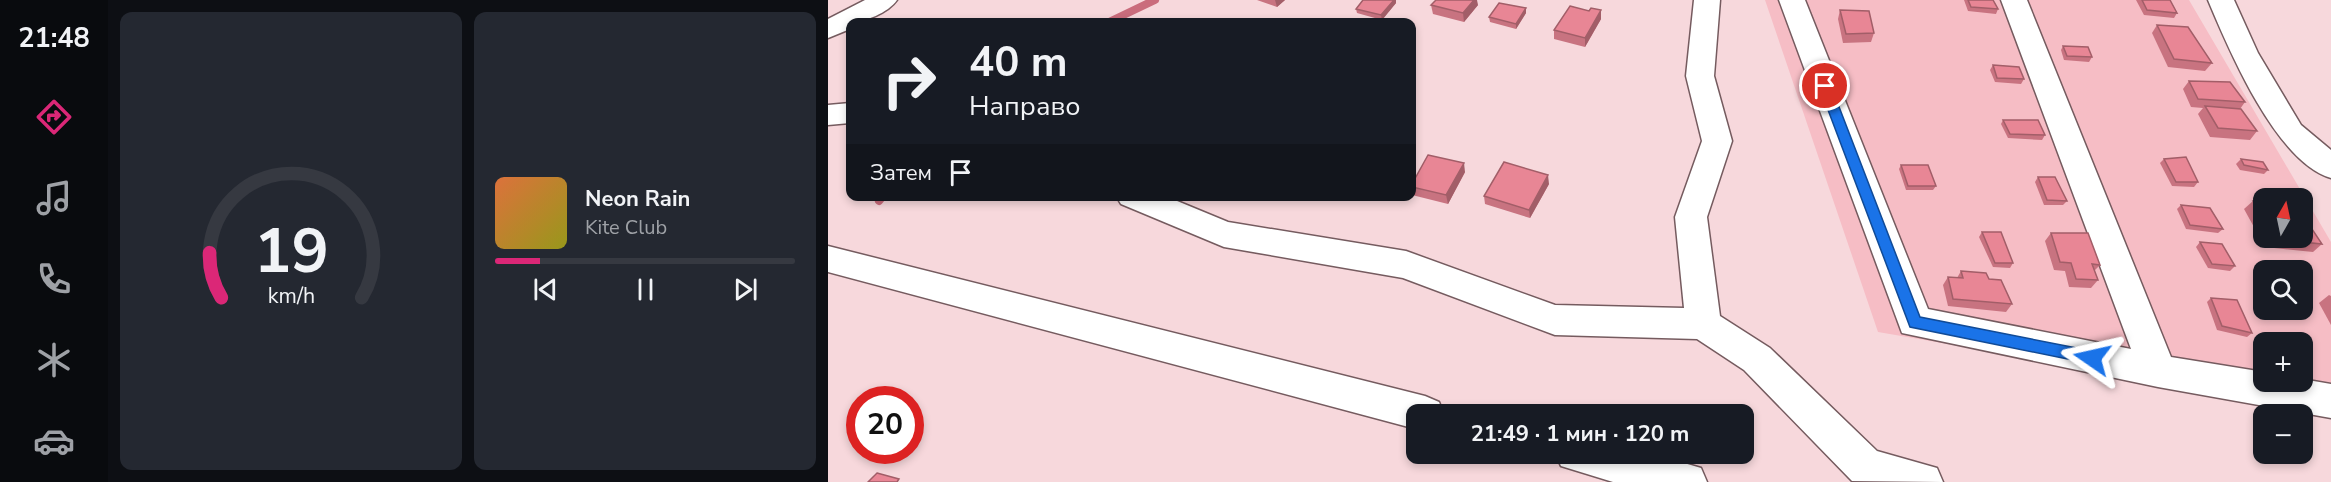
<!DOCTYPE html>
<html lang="ru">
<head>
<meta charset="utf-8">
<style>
	:root { --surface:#171b24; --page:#242831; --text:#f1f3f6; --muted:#9ea1a6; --line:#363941; --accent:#db2777 }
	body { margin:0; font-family:"Nunito Sans",sans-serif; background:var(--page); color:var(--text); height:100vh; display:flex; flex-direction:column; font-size:22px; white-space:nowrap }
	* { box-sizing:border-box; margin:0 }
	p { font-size:20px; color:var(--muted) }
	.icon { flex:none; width:33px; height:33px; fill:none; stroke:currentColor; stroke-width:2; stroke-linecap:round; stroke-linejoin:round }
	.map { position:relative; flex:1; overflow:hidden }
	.drawer { display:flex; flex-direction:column; gap:12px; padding:12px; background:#0d0f14; width:720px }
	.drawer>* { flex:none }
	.top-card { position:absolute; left:18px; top:18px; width:570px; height:183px; border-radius:12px; box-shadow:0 3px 9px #0003; background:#171b24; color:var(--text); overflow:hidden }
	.needle { width:39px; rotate:9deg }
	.buttons { position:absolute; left:1425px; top:188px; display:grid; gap:12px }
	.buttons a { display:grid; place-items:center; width:60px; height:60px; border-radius:12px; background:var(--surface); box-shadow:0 3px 9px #0003; font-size:30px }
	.speed { position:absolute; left:18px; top:386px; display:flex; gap:12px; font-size:30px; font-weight:700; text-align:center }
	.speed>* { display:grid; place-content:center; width:78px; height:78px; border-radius:50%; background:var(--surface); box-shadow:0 3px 9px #0003; line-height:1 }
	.speed .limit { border:9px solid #d22; background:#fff; color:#111 }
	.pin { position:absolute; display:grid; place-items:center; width:51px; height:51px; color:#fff; margin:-26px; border:3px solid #fff; border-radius:50%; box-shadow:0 2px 6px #0007 }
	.me { position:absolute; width:66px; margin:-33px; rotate:281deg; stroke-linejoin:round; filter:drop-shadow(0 0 4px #0008) }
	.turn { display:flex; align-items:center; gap:21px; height:126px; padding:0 24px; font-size:27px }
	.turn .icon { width:78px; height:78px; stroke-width:2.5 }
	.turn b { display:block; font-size:42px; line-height:51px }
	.then { display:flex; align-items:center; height:57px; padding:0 24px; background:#0003; gap:12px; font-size:22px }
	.drawer .card { flex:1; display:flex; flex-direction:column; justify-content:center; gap:9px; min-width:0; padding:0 21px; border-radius:12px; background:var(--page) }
	.drawer .dial { align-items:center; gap:0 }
	.dial svg { height:156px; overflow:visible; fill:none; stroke:var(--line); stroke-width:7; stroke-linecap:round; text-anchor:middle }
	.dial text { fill:var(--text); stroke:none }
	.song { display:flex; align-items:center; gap:18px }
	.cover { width:72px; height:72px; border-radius:9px; background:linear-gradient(135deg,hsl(20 70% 55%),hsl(60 70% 35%)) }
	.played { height:6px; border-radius:3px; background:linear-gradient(90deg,var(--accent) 15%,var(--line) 15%) }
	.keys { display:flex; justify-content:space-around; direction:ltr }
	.drawer .tiles { flex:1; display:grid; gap:12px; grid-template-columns:repeat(2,1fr) }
	.trip { position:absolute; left:578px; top:404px; width:348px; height:60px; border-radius:12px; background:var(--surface); box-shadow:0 3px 9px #0003; font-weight:700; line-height:60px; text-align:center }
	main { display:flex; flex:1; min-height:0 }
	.tab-bar { display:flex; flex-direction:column; width:108px; justify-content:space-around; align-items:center; background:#090b0e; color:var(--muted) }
	.tab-bar .icon { width:42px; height:42px }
	.tab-bar .current { color:var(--accent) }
	.tab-bar b { font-size:27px; color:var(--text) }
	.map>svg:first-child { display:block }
	.green { fill:#f6bdc5; fill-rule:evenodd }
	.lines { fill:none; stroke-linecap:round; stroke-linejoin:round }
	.stream { stroke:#ca6c7c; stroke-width:8 }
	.minor-casing { stroke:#755b5f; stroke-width:3 }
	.minor { fill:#fff; fill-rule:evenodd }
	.wall { fill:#c87380 }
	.shaded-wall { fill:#a25e68 }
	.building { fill:#e88695; stroke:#a25e68; stroke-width:1.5 }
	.route { fill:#1a73e8; stroke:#114b97; stroke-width:1.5 }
</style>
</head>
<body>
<main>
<nav class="tab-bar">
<b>21:48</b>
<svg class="icon current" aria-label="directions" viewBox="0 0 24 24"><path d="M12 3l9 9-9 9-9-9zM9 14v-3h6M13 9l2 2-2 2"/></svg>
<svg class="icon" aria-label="music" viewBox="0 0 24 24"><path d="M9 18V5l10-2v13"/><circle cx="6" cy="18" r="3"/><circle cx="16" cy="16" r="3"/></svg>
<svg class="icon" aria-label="phone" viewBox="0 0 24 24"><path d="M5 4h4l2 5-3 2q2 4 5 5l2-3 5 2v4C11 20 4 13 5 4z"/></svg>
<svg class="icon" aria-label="climate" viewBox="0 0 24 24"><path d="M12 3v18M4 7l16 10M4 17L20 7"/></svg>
<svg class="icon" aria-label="car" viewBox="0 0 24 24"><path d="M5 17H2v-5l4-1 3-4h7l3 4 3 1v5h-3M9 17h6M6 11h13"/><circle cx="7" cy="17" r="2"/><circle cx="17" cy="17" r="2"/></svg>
</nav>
<section class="drawer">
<div class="tiles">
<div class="card dial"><svg viewBox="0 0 100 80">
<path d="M14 69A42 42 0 1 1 86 69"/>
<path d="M14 69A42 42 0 0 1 8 46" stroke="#db2777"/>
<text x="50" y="56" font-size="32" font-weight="700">19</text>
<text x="50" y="72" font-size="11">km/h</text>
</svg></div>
<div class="card">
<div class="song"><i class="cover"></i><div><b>Neon Rain</b><p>Kite Club</p></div></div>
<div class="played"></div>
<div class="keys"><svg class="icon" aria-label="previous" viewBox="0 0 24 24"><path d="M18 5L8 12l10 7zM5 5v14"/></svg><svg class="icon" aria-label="pause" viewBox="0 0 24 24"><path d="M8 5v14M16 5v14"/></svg><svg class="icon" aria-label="next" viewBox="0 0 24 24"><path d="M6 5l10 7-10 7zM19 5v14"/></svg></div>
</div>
</div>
</section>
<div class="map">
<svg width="1503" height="482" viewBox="0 0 1503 482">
	<rect width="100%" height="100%" fill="#f7d8dc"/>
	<path class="green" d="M937,0H1361L1503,242V410L1050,332ZM1436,198H1474V237H1436ZM1436,270H1474V309H1436ZM1436,342H1474V381H1436Z"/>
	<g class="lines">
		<g class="stream">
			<polyline points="281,22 327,0"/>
			<polyline points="51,201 55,196"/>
		</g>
		<defs>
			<g id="minor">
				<path d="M37,0H69C60,13 37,22 22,22V29L0,38V19Z"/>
				<polygon points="866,0 892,0 886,76 904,141 879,217 892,316 942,348 1049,451 1109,468 1115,482 1024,481 916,370 869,339 727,335 575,278 396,247 293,204 288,196 337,196 400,222 578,251 727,305 856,308 847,217 874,141 858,76"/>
				<polygon points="951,0 977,0 1100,309 1303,349 1173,0 1199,0 1343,357 1436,372 1436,381 1474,381 1474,379 1503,384 1503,418 1330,387 1074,333"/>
				<path d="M1380,0H1406L1430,53L1473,125L1503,150V178C1448,162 1401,50 1380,0Z"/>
				<polygon points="22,103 22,123 0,125 0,105"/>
				<polygon points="0,246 597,396 611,402 616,414 588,414 588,429 0,272"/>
				<polygon points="727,453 822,453 873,468 879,482 785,482 733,466"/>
			</g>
		</defs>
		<use href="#minor" class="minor-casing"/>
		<use href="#minor" class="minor"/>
	</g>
	<g class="wall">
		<polygon points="429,0 457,0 449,7"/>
		<polygon points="535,0 568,0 568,3 554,20 529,13 528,9"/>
		<polygon points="1136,0 1165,0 1170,9 1168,14 1140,11"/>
		<polygon points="1308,0 1342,0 1349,13 1346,18 1316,15"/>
		<polygon points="603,5 650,5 636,22 605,14"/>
		<polygon points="698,8 698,13 688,29 662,22 661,17"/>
		<polygon points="1012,10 1046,33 1043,42 1015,43 1010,19"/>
		<polygon points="761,11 773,19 757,47 726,39 726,30"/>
		<polygon points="1329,25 1384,63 1377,71 1340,67 1324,33"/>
		<polygon points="1235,46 1264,57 1261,62 1236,60 1233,50"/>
		<polygon points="1165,65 1196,79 1193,84 1167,82 1162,70"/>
		<polygon points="1361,81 1417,102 1412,109 1429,131 1422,140 1382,137 1370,114 1375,108 1363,107 1355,89"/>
		<polygon points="1175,120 1217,135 1214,140 1180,138 1173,124"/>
		<polygon points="1336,159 1370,182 1366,187 1344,186 1332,163"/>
		<polygon points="1413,159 1440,170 1436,174 1412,170 1408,164"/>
		<polygon points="1073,165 1108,186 1105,190 1078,190 1071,169"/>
		<polygon points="637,172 620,204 584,195 584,184"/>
		<polygon points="1210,177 1239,201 1235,205 1216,205 1207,182"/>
		<polygon points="721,184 702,218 657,204 656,196"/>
		<polygon points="1425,201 1436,201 1436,237 1474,237 1494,244 1485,252 1437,247 1416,209"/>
		<polygon points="1353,205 1395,229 1390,233 1358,229 1349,209"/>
		<polygon points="1154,232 1185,263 1182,268 1165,267 1151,237"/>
		<polygon points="1223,233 1272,265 1266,271 1270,280 1263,288 1241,287 1237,271 1226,270 1217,241"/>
		<polygon points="1372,242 1407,266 1402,271 1380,268 1368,247"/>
		<polygon points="1133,271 1161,279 1184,304 1178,312 1120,306 1115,285 1120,277 1129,278"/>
		<polygon points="1501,295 1503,296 1503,325 1491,303"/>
		<polygon points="1383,298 1424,333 1419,337 1389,330 1379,302"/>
	</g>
	<g class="shaded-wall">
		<polygon points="447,0 457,0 449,7"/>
		<polygon points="566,0 568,0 568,3 554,20 553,15"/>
		<polygon points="646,0 649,0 650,5 636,22 635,13"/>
		<polygon points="698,8 698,13 688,29 688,24"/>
		<polygon points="773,10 773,19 757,47 757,38"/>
		<polygon points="636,163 637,172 620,204 618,195"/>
		<polygon points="720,175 721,184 702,218 701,210"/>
	</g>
	<g class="building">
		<polygon points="535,0 566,0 553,15 528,9"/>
		<polygon points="608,0 646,0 635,13 603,5"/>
		<polygon points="1140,0 1165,0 1170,9 1143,7"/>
		<polygon points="1314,0 1342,0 1349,13 1319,10"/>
		<polygon points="671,3 698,8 688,24 661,17"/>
		<polygon points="742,6 761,11 763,8 773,10 757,38 726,30"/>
		<polygon points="1012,10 1041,11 1046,33 1018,34"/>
		<polygon points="1329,25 1360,27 1384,63 1346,59"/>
		<polygon points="1235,46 1260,47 1264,57 1239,56"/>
		<polygon points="1165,65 1191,67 1196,79 1169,78"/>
		<polygon points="1361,81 1402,82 1417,102 1370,99"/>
		<polygon points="1377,106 1413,109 1429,131 1390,128"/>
		<polygon points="1175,120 1210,120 1217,135 1182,134"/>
		<polygon points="600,155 636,163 618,195 584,187 584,184"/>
		<polygon points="1358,157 1370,182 1348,182 1336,159"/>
		<polygon points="1413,159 1435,162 1440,170 1416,165"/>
		<polygon points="676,162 720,175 701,210 656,196"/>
		<polygon points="1073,165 1100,165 1108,186 1080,186"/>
		<polygon points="1210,177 1227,177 1239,201 1219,200"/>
		<polygon points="1425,201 1436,201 1436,221"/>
		<polygon points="1353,205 1382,208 1395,229 1362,225"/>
		<polygon points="1474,214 1494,244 1446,239 1445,237 1474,237"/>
		<polygon points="1154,232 1173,232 1185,263 1167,263"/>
		<polygon points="1223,233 1260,233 1272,265 1264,264 1270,280 1248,279 1243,263 1232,262"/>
		<polygon points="1372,242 1394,244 1407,266 1384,264"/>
		<polygon points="1133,271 1158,273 1161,279 1173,280 1184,304 1125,299 1120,277 1135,278"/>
		<polygon points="1383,298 1409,300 1424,333 1394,326"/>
		<polygon points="49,473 71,479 69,482 40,482"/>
	</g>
	<polygon class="route" points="997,82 1003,86 1092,317 1264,351 1269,353 1271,358 1269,362 1264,364 1082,327 991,86"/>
</svg>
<div class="buttons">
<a><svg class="needle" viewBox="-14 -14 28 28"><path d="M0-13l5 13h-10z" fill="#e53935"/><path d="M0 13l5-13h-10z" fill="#9ea1a6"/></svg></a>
<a><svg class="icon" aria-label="search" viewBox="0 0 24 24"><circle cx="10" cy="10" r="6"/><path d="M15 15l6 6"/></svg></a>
<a>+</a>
<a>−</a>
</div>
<div class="speed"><div class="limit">20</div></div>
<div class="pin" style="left:997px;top:86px;background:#d93025"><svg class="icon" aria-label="arrive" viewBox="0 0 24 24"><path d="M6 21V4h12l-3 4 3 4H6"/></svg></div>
<svg class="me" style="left:1264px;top:358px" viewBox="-20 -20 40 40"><path d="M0-17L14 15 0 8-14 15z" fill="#1a73e8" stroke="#fff" stroke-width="4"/></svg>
<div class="trip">21:49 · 1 мин · 120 m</div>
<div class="top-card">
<div class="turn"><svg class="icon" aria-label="right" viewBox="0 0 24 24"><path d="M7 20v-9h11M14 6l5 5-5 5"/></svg><div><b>40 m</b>Направо</div></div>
<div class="then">Затем<svg class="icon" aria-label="arrive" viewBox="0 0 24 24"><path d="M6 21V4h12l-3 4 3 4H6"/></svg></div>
</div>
</div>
</main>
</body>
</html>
